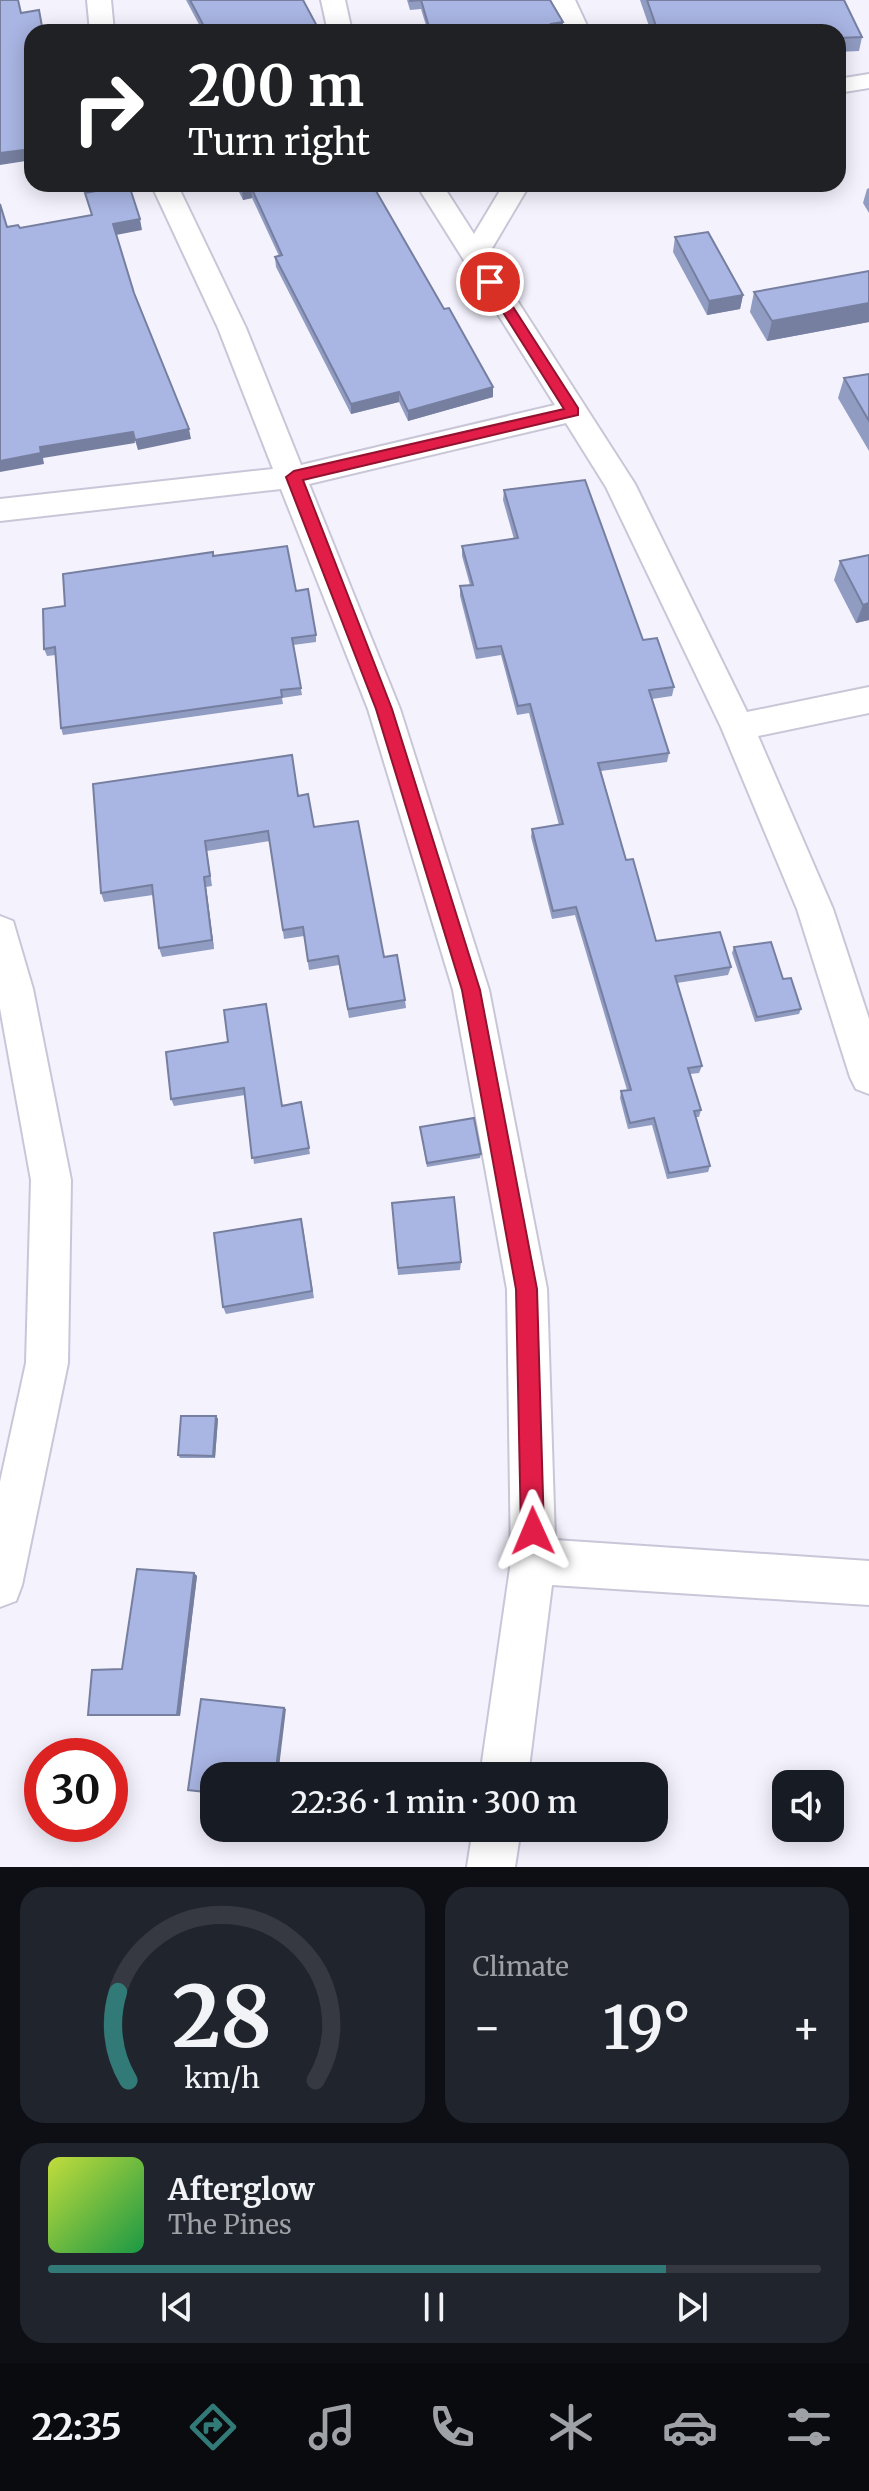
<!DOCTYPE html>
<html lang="en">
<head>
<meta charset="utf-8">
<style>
	:root { --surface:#171b24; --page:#20242c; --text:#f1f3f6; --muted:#9ea1a6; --line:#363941; --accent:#317a77 }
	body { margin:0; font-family:Merriweather,serif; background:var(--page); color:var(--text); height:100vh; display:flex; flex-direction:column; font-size:30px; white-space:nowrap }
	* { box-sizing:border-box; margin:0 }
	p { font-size:26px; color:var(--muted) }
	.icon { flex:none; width:44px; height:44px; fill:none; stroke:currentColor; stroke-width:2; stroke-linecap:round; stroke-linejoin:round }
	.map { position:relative; height:1867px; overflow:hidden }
	.sheet { display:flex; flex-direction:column; gap:20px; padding:20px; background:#0d0f14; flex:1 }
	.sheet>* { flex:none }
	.top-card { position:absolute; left:24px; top:24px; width:822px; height:168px; border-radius:24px; box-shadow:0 4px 20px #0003; background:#202124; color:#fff; overflow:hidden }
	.fabs { position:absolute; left:772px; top:1770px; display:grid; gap:16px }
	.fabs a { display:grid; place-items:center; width:72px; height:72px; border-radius:16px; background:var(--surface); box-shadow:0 4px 20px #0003; font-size:40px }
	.speed { position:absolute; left:24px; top:1738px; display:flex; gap:16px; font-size:40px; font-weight:700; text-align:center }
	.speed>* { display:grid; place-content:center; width:104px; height:104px; border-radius:50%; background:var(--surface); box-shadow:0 4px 20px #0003; line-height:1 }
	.speed .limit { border:12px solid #d22; background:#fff; color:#111 }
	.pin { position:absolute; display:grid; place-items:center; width:68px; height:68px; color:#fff; margin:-34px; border:4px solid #fff; border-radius:50%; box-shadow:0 2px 8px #0007 }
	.me { position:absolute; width:88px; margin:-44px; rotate:359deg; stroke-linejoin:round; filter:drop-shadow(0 0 6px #0008) }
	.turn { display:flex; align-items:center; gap:28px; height:168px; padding:0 32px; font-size:36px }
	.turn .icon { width:104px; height:104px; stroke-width:2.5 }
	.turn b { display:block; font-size:56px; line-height:68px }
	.big { font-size:60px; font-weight:600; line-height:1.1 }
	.sheet .tile { flex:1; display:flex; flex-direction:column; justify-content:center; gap:12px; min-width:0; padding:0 28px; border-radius:24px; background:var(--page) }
	.sheet .dial { align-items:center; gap:0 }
	.dial svg { height:208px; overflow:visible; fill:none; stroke:var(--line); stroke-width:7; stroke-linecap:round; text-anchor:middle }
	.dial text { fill:var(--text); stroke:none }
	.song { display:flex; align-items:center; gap:24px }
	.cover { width:96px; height:96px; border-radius:12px; background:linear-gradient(135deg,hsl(70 70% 55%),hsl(140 70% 35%)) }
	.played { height:8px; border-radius:4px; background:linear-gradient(90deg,var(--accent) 80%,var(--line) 80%) }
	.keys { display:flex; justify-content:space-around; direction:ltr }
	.heat { display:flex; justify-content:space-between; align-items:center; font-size:44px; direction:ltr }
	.sheet .tiles { flex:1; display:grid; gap:20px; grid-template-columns:1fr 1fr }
	.tile:last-child { grid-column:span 2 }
	.trip { position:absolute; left:200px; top:1762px; width:468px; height:80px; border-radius:24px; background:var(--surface); box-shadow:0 4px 20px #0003; font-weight:600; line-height:80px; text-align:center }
	.tabs { display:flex; height:128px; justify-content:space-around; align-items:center; background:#090b0e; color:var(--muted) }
	.tabs .icon { width:56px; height:56px }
	.tabs .selected { color:var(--accent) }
	.tabs b { font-size:36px; color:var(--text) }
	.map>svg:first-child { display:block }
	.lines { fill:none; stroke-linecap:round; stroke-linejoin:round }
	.street-casing { stroke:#c9c6d8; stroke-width:4 }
	.street { fill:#fff; fill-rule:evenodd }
	.wall { fill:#919cc3 }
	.shaded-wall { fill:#767f9f }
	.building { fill:#a9b5e3; stroke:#767f9f; stroke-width:2 }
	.route { fill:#e11d48; stroke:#92132f; stroke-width:2 }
</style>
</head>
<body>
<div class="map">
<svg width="869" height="1867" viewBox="0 0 869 1867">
	<rect width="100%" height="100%" fill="#f4f2fd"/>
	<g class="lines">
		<defs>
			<g id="street">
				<polygon points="87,0 111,0 114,32 90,32"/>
				<polygon points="321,0 345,0 352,32 328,32"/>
				<polygon points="551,0 575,0 590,32 566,32"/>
				<polygon points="869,74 869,88 838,93 838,79"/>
				<polygon points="151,184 177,184 246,328 301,465 555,405 416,184 442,184 474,234 504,184 530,184 488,255 635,484 747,712 869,687 869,713 758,736 833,909 869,1019 869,1094 856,1089 850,1077 797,909 721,727 606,487 566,423 309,484 400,709 489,990 547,1289 555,1540 869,1561 869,1605 552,1585 528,1776 480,1776 511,1561 507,1289 453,990 368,709 281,489 0,521 0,499 273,469 218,328"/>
				<polygon points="0,916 13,921 33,989 71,1180 68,1363 22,1585 16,1601 0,1607 0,1482 26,1363 31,1180 0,1008"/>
				<polygon points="473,1828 521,1828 515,1867 467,1867"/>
			</g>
		</defs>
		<use href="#street" class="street-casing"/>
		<use href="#street" class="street"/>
	</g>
	<g class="wall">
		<polygon points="186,0 303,0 318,32 203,32"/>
		<polygon points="407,0 550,0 563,22 562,31 556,32 428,32 421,9 410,10"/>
		<polygon points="640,0 844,0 862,37 859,51 838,52 838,32 651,32"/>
		<polygon points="235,184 372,184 444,309 493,387 493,397 408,421 399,402 351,414 276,267 275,257 279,256 252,198 243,200"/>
		<polygon points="869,188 869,213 863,203 867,189"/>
		<polygon points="675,237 743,295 740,309 707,315 673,252"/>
		<polygon points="869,271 869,322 767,341 750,312 754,292"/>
		<polygon points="869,374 869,451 838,398 844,378"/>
		<polygon points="504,490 643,640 674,687 672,696 652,699 669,753 667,762 601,771 626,860 656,941 731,967 728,975 677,983 702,1066 699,1073 690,1074 701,1110 699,1117 696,1117 710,1166 708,1172 667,1179 652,1125 628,1129 620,1098 621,1091 627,1090 575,915 552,919 531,837 532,829 559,825 529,713 517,715 501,655 476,659 460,596 460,586 470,585 462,556 462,546 514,539 503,500"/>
		<polygon points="869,555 869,620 856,623 834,580 840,561"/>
		<polygon points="213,556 316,635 316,642 293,645 302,695 282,698 283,704 63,735 61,728 56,655 47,656 44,649 65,606"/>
		<polygon points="298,796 314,827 384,957 405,1000 406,1008 349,1018 339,965 309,970 304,936 284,939 270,841 207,851 212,886 206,887 214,949 162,957 159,948 153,895 104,902 101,893"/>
		<polygon points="734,947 783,979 801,1009 799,1014 755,1022 732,953"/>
		<polygon points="166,1052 282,1105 301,1102 310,1154 254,1164 245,1095 174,1106 171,1099"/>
		<polygon points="420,1127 481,1154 480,1158 427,1167"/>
		<polygon points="392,1203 461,1262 460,1270 398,1275"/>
		<polygon points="303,1227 314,1298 226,1314 223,1307"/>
		<polygon points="216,1416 218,1419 215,1458 180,1458 178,1455"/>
		<polygon points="194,1573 197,1576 180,1716 92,1716 88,1715"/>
	</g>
	<g class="shaded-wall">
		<polygon points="563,22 562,31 550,32 551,24"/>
		<polygon points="318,28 318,32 296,32"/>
		<polygon points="32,149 32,160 0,165 0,153"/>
		<polygon points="251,187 252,198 243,200 242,189"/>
		<polygon points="140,219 142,230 116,235 113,224"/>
		<polygon points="743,295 740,309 707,315 709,301"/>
		<polygon points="869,303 869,322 767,341 772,321"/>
		<polygon points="493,387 493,397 408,421 408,411"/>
		<polygon points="399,392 399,402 351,414 351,404"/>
		<polygon points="189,429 191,439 138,450 135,440"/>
		<polygon points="133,432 135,443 43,458 44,464 0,472 0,461 40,447"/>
		<polygon points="869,603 869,620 856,623 863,605"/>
		<polygon points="204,877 206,887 214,949 212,940"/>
		<polygon points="216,1416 218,1419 215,1458 213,1456"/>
		<polygon points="194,1573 197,1576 180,1716 177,1715"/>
		<polygon points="284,1708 286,1709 278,1776 275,1776"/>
	</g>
	<g class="building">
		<polygon points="0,0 18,0 21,13 39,10 43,32 32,32 32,149 0,153"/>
		<polygon points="190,0 303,0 318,28 296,32 207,32"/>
		<polygon points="410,0 550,0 563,22 551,24 556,32 451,32 447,25 429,27 421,0 410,1"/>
		<polygon points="647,0 844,0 862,37 838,38 838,32 658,32"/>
		<polygon points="239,184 372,184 444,309 449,308 493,387 408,411 399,392 351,404 275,257 282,255 251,187 242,189"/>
		<polygon points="129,185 140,219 113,224 134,293 189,429 135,440 133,432 40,447 41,453 0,461 0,204 7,227 18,225 20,228 92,215 85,193"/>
		<polygon points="708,232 743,295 709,301 675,237"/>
		<polygon points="869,271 869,303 772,321 754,292"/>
		<polygon points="869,374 869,421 844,378"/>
		<polygon points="585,480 643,640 657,638 674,687 649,690 669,753 598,763 626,860 633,859 656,941 720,932 731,967 675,976 702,1066 688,1068 701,1110 694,1111 710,1166 669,1173 654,1118 630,1123 621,1091 631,1090 576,907 553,911 532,829 563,824 530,704 518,706 501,646 477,649 460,586 473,585 462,546 518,538 504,490"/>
		<polygon points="287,546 296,591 308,589 316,635 292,638 301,688 281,690 282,697 61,728 55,647 44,649 43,609 65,606 63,574 213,552 213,556"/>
		<polygon points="869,555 869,603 863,605 840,561"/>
		<polygon points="292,755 298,796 308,794 314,827 358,821 384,957 397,955 405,1000 348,1009 338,956 308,961 303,927 283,930 268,831 205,841 210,876 204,877 212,940 159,948 152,885 101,893 93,784"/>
		<polygon points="771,942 783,979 791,978 801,1009 757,1017 734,947"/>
		<polygon points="266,1004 282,1106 301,1102 309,1148 252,1158 244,1088 171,1099 166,1052 228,1042 224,1010"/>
		<polygon points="474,1118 481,1154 427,1163 420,1127"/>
		<polygon points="454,1197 461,1262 398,1268 392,1203"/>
		<polygon points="301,1219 312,1291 223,1307 214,1233"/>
		<polygon points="181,1416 216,1416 213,1456 178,1455"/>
		<polygon points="137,1569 194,1573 177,1715 88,1715 92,1670 122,1669"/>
		<polygon points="201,1699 284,1708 275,1776 214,1776 214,1793 188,1790"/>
	</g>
	<polygon class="route" points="490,278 495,279 578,408 578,415 303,480 392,709 480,990 537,1289 544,1531 541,1539 533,1542 525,1539 521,1531 516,1289 462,990 376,709 286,477 294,471 564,409 484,282"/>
</svg>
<div class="fabs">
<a><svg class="icon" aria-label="sound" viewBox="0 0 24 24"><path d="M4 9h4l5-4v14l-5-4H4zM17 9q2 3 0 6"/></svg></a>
</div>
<div class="speed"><div class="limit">30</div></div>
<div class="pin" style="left:490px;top:282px;background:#d93025"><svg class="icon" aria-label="arrive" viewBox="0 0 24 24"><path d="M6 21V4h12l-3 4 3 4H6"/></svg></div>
<svg class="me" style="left:533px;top:1531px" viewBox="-20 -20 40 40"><path d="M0-17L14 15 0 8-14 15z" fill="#e11d48" stroke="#fff" stroke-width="4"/></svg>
<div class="trip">22:36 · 1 min · 300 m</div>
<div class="top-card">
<div class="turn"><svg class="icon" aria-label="right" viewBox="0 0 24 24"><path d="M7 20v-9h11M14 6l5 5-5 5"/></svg><div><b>200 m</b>Turn right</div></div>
</div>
</div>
<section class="sheet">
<div class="tiles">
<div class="tile dial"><svg viewBox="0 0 100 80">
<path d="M14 69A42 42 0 1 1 86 69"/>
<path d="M14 69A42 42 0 0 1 10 35" stroke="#317a77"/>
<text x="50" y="56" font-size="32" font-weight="700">28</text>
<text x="50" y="72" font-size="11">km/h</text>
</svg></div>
<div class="tile"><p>Climate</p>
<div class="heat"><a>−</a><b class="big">19°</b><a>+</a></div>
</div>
<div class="tile">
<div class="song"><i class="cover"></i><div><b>Afterglow</b><p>The Pines</p></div></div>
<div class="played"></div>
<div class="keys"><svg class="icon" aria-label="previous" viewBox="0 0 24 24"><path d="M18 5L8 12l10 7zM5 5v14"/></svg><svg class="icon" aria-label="pause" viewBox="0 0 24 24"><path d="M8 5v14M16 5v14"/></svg><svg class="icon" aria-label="next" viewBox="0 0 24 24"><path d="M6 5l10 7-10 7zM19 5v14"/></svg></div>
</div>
</div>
</section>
<nav class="tabs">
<b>22:35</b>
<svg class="icon selected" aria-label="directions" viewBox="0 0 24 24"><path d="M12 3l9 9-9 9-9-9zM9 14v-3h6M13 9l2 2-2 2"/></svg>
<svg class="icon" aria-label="music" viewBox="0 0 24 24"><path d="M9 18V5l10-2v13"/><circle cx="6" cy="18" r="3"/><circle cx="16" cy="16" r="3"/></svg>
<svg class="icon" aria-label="phone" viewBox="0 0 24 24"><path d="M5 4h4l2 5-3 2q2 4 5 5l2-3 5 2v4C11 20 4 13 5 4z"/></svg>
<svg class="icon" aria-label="climate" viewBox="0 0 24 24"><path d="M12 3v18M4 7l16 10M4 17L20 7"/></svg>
<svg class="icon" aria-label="car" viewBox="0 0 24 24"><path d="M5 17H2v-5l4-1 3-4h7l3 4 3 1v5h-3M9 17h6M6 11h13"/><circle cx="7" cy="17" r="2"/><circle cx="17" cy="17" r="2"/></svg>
<svg class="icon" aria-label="filters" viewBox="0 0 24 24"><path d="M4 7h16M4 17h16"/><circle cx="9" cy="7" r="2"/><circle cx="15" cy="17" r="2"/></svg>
</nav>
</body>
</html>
